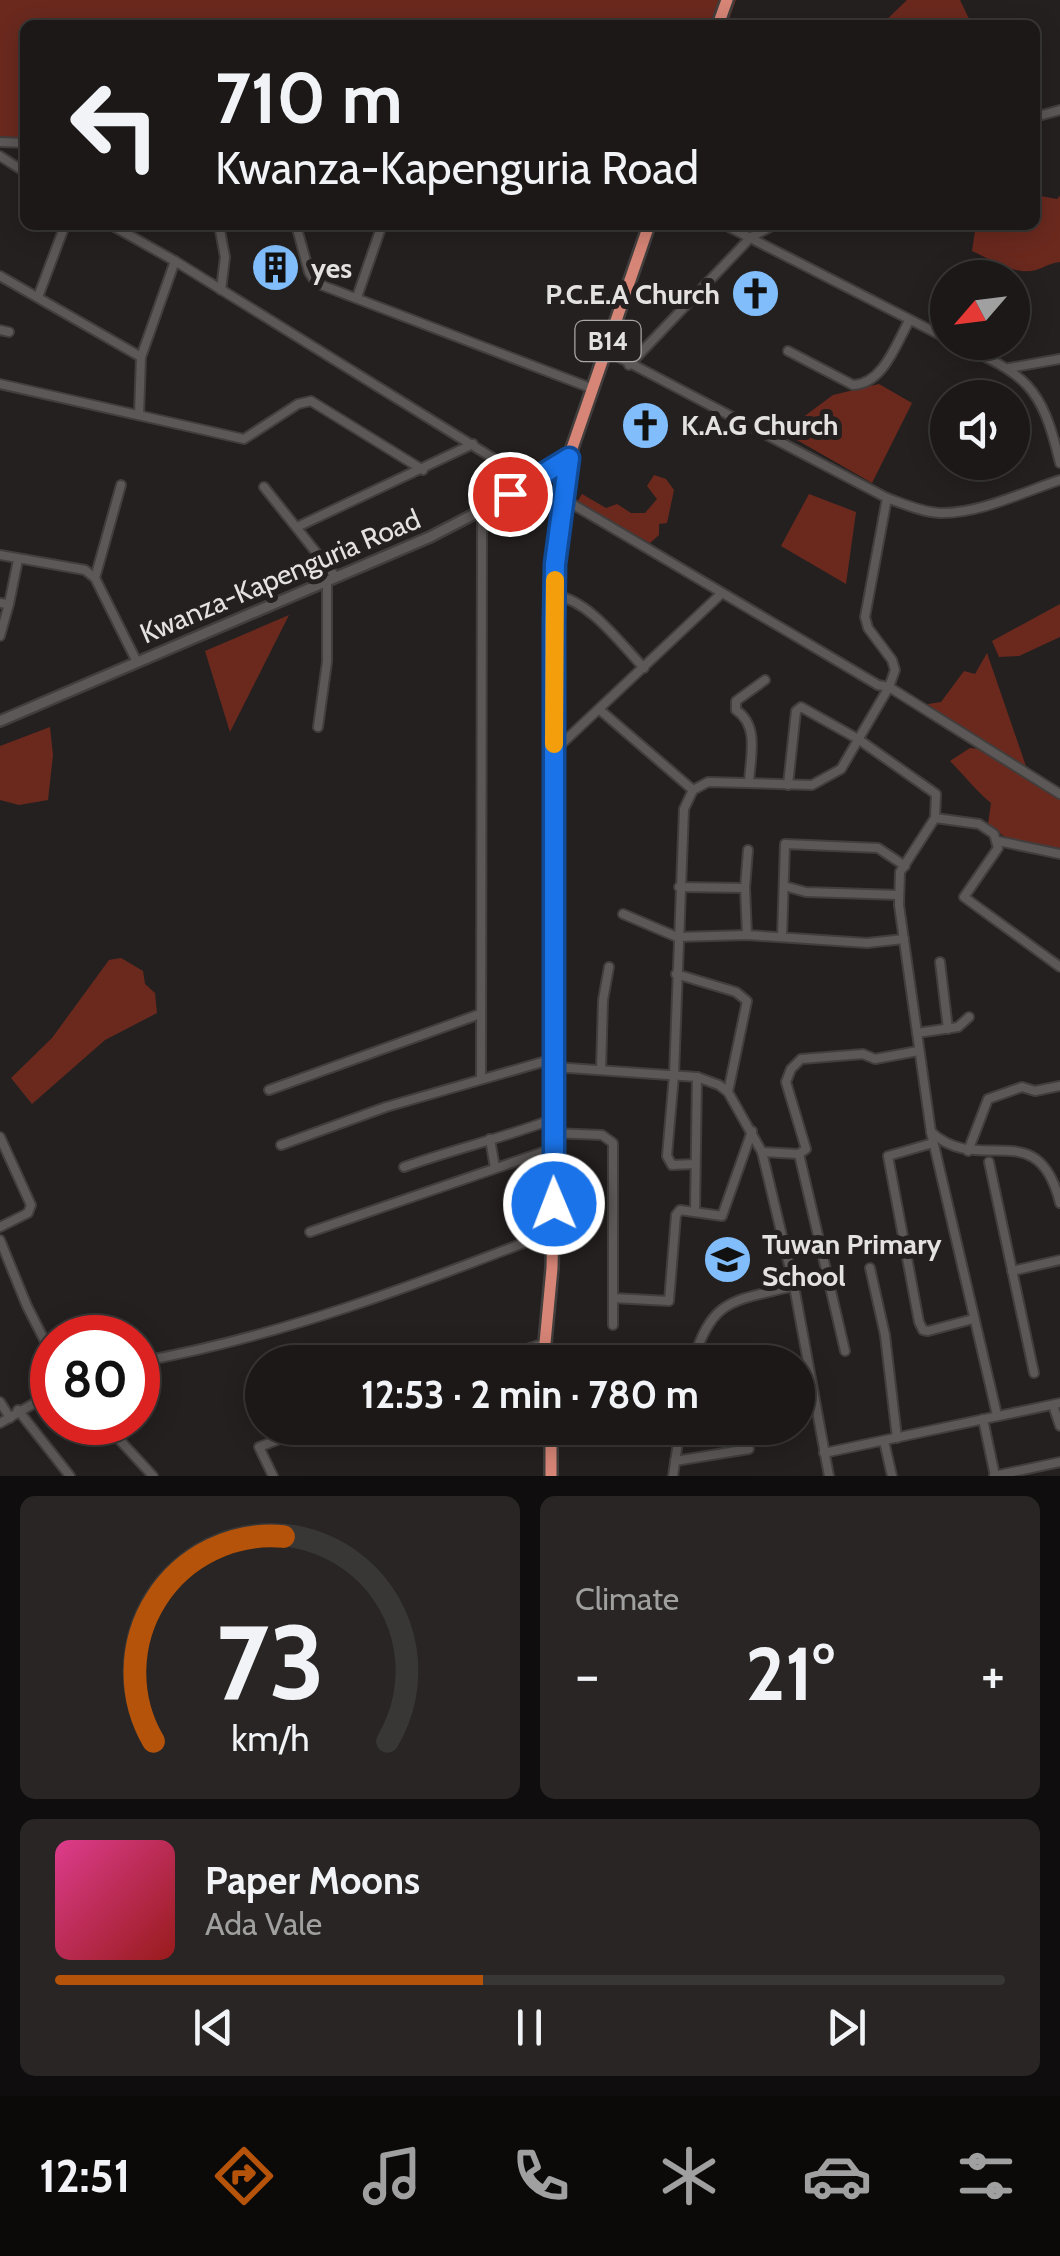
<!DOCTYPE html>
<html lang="en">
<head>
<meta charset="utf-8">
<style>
	:root { --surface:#1b1817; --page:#282524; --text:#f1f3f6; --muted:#a0a0a1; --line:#393736; --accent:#b45309 }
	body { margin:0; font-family:Cabin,sans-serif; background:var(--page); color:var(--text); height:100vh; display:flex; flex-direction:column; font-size:38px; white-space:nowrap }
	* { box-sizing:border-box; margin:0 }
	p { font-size:32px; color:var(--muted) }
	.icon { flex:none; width:55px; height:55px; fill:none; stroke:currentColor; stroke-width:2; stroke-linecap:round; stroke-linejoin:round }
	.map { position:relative; height:1476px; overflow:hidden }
	.panel { display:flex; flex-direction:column; gap:20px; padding:20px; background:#0f0d0d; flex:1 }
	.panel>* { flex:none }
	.hud { position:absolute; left:20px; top:20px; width:1020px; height:210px; border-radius:15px; box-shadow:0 5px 25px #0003,0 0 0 2px var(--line); background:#1b1817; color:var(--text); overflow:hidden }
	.needle { width:65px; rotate:242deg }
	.tools { position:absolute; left:930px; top:260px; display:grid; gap:20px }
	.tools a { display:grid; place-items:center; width:100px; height:100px; border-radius:50%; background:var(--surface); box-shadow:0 5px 25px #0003,0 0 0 2px var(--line); font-size:50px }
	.speed { position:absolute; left:30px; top:1315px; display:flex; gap:20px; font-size:50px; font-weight:700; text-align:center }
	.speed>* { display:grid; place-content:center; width:130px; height:130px; border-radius:50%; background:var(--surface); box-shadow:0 5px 25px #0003,0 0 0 2px var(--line); line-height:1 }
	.speed .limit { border:15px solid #d22; background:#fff; color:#111 }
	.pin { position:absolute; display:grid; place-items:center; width:85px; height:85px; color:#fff; margin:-42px; border:5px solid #fff; border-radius:50%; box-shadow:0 2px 10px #0007 }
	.me { position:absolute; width:110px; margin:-55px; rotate:359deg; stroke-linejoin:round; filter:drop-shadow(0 0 8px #0008) }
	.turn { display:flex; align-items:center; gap:35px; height:210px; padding:0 30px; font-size:45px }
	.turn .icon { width:130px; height:130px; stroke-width:2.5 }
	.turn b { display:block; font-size:70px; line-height:85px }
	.big { font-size:75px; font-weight:800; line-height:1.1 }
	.panel .widget { flex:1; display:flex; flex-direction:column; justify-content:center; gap:15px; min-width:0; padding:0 35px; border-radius:15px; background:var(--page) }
	.panel .dial { align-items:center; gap:0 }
	.dial svg { height:260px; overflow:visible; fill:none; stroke:var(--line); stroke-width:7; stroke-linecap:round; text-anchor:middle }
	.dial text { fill:var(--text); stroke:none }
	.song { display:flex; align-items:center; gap:30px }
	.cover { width:120px; height:120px; border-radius:15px; background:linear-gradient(135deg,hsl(330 70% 55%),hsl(0 70% 35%)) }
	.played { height:10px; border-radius:5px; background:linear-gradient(90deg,var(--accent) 45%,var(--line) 45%) }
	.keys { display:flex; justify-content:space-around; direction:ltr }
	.heat { display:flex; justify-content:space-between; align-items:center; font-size:55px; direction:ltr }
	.panel .tiles { flex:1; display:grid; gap:20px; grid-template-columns:1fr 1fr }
	.widget:last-child { grid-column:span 2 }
	.trip { position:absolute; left:245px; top:1345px; width:570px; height:100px; border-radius:50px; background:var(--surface); box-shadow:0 5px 25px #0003,0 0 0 2px var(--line); font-weight:800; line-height:100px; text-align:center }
	.tabs { display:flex; height:160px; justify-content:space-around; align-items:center; background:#0b0a09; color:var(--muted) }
	.tabs .icon { width:70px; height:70px }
	.tabs .selected { color:var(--accent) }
	.tabs b { font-size:45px; color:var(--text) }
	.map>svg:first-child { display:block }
	.green { fill:#6b291e }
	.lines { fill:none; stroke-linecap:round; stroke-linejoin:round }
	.minor-casing { stroke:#413e3d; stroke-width:12 }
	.tertiary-casing { stroke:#413e3d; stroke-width:14 }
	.trunk-casing { stroke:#413e3d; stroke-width:16 }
	.minor { stroke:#5c5857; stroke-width:8 }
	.tertiary { stroke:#5c5857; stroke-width:9 }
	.trunk { stroke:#d68576; stroke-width:11 }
	.route-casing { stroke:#114b97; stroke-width:25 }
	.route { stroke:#1a73e8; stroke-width:18 }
	.slow { stroke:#f59e0b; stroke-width:18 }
	.labels { text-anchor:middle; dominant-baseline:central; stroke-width:10; stroke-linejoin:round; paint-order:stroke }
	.shield { fill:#24201f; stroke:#aaa7a7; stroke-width:2.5 }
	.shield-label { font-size:25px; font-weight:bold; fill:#e4e1e1 }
	.poi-label { font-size:28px; font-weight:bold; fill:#e4e1e1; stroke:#24201f; text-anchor:start }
	.street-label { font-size:28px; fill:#e4e1e1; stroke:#24201f }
</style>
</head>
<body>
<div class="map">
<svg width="1060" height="1476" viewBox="0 0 1060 1476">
	<rect width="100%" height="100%" fill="#24201f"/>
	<g class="green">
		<polygon points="0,0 736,0 727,25 25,25 25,138 0,138"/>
		<polygon points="907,0 960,0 972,25 881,25"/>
		<path d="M1035,195L1057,199L1060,196V262C1050,263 1045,267 1036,270C1015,276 990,259 972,251L975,231L969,225H1035Z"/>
		<polygon points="879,384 912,403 872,483 783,432 833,395"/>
		<polygon points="654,475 666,479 674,490 667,523 659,524 659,535 650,543 577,502 582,494 606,508 617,504 631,513 645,513 657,499 647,486"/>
		<polygon points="809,494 856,512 846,584 781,546"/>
		<polygon points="1060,604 1060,637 1019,656 999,657 992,641"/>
		<polygon points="289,615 230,732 205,651"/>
		<polygon points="987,653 1028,772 922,705 941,702 964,671 975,674"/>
		<polygon points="50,727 53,755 48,800 19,805 0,800 0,746"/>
		<path d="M970,748L979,749L1060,798V851L1006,838L988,824L991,803C975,790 965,776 950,761Z"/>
		<polygon points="121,958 143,971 145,984 155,993 157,1013 105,1040 32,1104 11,1078 52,1038 109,960"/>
	</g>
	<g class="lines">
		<defs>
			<g id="minor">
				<polyline points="1035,117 1060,110"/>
				<polyline points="0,142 25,143"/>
				<polyline points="0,156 25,172"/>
				<polyline points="111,225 175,261 530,481"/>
				<polyline points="219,225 225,257 221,290"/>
				<polyline points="296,225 309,272 316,283 591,388"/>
				<polyline points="725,225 948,339"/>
				<polyline points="0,276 141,357"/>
				<polyline points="38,297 65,225"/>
				<polyline points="357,297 382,225"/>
				<polyline points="0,330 9,332"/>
				<path d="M955,342C1026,376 1041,383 1060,463"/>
				<path d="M605,350L887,498C904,504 922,512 940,513C979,514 1023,492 1060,480"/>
				<path d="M788,351L853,385C883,384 896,344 909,321"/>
				<polyline points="629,365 751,237 774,225"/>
				<polyline points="1009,368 1060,359"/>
				<polyline points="0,384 244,439 298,404 311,401 423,470"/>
				<polyline points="139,415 141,357 175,261"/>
				<polyline points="264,487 335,576"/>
				<polyline points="562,498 878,685 889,687 1060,794"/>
				<polyline points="297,527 473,444"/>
				<polyline points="0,555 85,570 95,578 137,662"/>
				<polyline points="95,578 121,485"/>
				<path d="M555,595C590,601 620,643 644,668"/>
				<polyline points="0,603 9,604 18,560"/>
				<polyline points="0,636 9,604"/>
				<polyline points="600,710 693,790"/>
				<polyline points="318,727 327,662 327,580"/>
				<polyline points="554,751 722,593"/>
				<path d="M749,783C750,758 760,726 736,710V701L765,680"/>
				<polyline points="788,785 796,711 801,707 858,739 936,794 935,818 900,872 899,905 931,1132 997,1415"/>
				<polyline points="935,818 979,824 994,834 998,848 964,897 1060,967"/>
				<polyline points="998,841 1060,854"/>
				<polyline points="784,886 806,892 899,895"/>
				<polyline points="679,887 745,888"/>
				<polyline points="623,914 677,937 747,935 867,943 904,939"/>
				<polyline points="747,935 745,888 748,850"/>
				<polyline points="782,937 785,844 878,848 905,866"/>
				<polyline points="940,962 948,1029"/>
				<polyline points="676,974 736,992 747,1001 728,1092"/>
				<polyline points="917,1033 958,1027 969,1017"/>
				<polyline points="554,1067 697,1077 719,1085 728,1092 762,1152 794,1286 829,1476"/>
				<polyline points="601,1070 603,1000 609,967"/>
				<polyline points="481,1077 482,510"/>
				<polyline points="269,1090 480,1014"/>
				<path d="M931,1132C980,1177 1038,1113 1060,1203"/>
				<polyline points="553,1133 602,1135 613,1143 613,1325"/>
				<polyline points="0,1137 31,1205 28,1213 0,1227"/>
				<polyline points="490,1139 495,1168"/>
				<polyline points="933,1143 888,1156 919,1322 923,1330 928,1331 973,1319"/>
				<polyline points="281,1145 386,1107 553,1059"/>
				<polyline points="968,1151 988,1099 1022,1087 1035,1091 1060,1086"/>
				<polyline points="762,1152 799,1154 806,1149 786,1082 791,1069 801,1059 863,1054 875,1059 918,1051"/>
				<polyline points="799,1154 845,1351"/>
				<polyline points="989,1162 1034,1373"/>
				<polyline points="695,1164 672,1165 667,1156 674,1075 684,809 693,790 708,782 812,785 841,769 889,687 895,670 892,660 868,628 865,617 887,498"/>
				<path d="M404,1167C454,1149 504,1138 553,1119"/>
				<polyline points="695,1211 697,1077"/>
				<polyline points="310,1232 552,1149"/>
				<polyline points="0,1240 27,1306 52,1355"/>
				<polyline points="870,1268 885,1335 897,1438"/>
				<polyline points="1012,1271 1060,1260"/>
				<polyline points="613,1298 669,1301 676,1215 680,1210 722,1216 752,1131"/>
				<path d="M138,1362C280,1337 418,1284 552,1232"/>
				<polyline points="488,1362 545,1343"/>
				<path d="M693,1362C712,1297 734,1301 794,1286"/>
				<polyline points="0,1402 10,1418"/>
				<polyline points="1053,1405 1060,1426"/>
				<polyline points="18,1410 70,1476"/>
				<polyline points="983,1419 995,1476"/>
				<polyline points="103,1422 153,1476"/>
				<polyline points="0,1423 52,1393"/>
				<polyline points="884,1441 892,1476"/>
				<polyline points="824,1453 1060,1403"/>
				<polyline points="675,1461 749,1449"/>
				<polyline points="273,1476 259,1447 309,1428"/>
				<polyline points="673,1476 680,1428"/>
				<polyline points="994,1476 1060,1462"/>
			</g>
			<polyline id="tertiary" points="0,721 430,537 482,510 569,457"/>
			<g id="trunk">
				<polyline points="718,25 727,0"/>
				<polyline points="548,1362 545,1343 552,1268 554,1177 555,563 569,457 649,225"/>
				<polyline points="551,1476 551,1428"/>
			</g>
		</defs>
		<use href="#minor" class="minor-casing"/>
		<use href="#tertiary" class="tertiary-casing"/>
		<use href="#trunk" class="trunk-casing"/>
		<use href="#minor" class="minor"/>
		<use href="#tertiary" class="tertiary"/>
		<use href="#trunk" class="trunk"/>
	</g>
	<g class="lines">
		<defs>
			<polyline id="route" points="510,494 569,458 555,564 554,625 554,1204"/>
		</defs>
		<use href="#route" class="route-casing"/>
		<use href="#route" class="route"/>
		<polyline class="slow" points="554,744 555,580"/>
	</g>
	<defs>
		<symbol id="building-disc" viewBox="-11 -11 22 22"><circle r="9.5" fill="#80bdfa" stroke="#24201f"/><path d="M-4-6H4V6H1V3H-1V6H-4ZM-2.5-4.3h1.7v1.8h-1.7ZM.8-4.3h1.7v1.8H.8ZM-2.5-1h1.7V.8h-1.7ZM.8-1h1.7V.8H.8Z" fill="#111"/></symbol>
		<symbol id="church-disc" viewBox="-11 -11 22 22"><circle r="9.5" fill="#80bdfa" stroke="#24201f"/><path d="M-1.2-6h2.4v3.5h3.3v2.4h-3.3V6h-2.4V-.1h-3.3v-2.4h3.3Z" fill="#111"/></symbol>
		<symbol id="school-disc" viewBox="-11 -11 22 22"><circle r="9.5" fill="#80bdfa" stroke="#24201f"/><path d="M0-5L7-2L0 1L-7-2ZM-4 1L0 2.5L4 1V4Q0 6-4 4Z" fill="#111"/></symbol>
	</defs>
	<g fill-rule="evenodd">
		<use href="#building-disc" x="248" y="240" width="55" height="55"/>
		<use href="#church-disc" x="728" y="266" width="55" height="55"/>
		<use href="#church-disc" x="618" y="398" width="55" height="55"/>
		<use href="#school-disc" x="700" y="1232" width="55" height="55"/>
	</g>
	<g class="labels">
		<rect class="shield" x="575.5" y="321" width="65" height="40" rx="8"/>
		<g class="shield-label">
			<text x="608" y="341">B14</text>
		</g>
		<g class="poi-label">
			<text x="311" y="268">yes</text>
			<text x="720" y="294" text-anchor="end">P.C.E.A Church</text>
			<text x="681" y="425">K.A.G Church</text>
			<text x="762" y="1244">Tuwan Primary<tspan x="762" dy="32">School</tspan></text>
		</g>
		<g class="street-label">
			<text transform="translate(280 576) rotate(-23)">Kwanza-Kapenguria Road</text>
		</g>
	</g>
</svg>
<div class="tools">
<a><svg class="needle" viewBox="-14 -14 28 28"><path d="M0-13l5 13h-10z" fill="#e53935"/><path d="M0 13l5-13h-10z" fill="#a0a0a1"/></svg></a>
<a><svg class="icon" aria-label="sound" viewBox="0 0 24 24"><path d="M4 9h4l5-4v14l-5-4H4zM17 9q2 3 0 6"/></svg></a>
</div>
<div class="speed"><div class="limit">80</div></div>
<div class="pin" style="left:510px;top:494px;background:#d93025"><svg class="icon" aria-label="arrive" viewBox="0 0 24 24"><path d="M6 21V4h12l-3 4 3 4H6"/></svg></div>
<svg class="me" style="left:554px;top:1204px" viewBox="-20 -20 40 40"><circle r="17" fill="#1a73e8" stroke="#fff" stroke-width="3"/><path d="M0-11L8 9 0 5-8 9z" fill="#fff"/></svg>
<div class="trip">12:53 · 2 min · 780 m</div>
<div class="hud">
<div class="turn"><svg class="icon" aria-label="left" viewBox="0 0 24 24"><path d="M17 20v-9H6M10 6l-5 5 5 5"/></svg><div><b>710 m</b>Kwanza-Kapenguria Road</div></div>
</div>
</div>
<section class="panel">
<div class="tiles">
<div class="widget dial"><svg viewBox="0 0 100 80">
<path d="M14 69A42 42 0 1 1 86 69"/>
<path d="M14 69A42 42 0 0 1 54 6" stroke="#b45309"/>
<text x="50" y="56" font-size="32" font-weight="700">73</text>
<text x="50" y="72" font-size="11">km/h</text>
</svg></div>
<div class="widget"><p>Climate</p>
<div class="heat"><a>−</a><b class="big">21°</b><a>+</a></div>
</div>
<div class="widget">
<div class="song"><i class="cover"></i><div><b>Paper Moons</b><p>Ada Vale</p></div></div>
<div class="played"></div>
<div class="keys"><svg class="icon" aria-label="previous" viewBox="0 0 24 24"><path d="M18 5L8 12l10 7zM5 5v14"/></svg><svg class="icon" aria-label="pause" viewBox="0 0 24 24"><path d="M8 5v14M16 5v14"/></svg><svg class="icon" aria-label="next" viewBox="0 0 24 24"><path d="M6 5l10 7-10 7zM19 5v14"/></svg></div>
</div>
</div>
</section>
<nav class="tabs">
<b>12:51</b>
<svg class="icon selected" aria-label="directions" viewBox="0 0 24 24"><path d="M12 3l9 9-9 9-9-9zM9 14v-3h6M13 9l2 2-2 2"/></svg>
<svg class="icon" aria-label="music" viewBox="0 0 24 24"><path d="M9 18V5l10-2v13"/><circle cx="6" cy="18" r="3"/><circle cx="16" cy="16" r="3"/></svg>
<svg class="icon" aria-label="phone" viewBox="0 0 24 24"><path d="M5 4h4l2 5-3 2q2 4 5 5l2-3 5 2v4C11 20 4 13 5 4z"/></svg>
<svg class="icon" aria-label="climate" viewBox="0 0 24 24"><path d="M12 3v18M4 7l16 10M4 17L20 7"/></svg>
<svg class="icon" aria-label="car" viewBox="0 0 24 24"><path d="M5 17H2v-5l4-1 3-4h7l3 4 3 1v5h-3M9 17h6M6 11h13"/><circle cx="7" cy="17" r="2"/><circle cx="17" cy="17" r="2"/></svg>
<svg class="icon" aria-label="filters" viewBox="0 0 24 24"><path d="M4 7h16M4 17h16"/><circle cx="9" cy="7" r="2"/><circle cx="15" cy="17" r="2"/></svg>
</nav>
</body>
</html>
